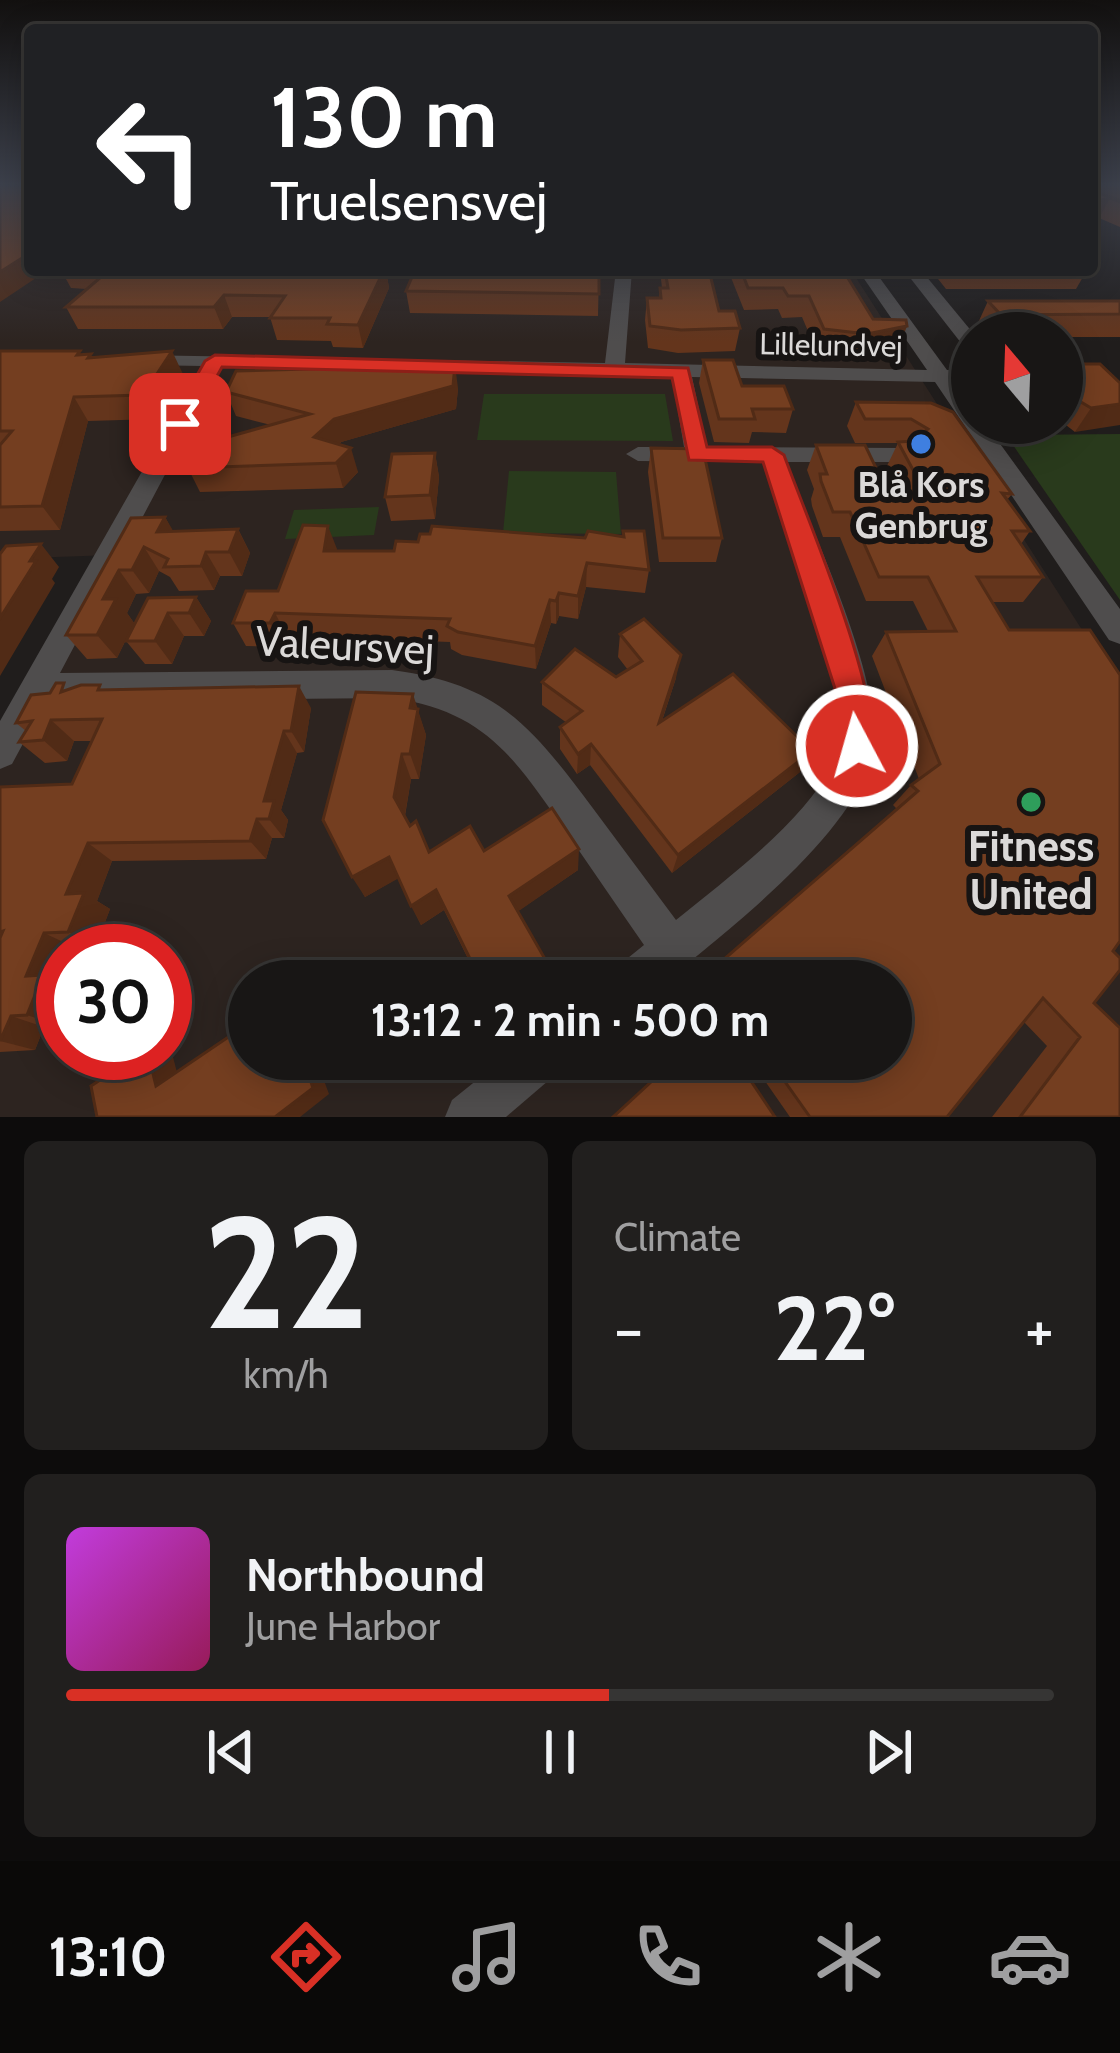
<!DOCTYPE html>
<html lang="en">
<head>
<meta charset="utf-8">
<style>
	:root { --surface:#181615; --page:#211f1e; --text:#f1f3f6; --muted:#9f9fa0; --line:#363534; --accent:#d93025 }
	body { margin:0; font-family:Cabin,sans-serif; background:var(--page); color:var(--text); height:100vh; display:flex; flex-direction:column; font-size:45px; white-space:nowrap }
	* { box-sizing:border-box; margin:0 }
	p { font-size:39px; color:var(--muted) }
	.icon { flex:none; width:66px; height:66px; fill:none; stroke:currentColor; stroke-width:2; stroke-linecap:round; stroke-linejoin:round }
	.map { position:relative; height:1117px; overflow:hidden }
	.sheet { display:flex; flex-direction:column; gap:24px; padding:24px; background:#0d0c0c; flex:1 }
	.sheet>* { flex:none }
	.hud { position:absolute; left:24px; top:24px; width:1074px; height:252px; border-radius:12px; box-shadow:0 6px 30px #0003,0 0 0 3px var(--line); background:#202124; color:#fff; overflow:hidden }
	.needle { width:78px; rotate:341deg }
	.buttons { position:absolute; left:951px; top:312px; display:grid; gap:24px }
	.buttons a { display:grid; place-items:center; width:132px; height:132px; border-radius:50%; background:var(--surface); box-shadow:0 6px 30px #0003,0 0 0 3px var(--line); font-size:60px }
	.speed { position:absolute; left:36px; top:924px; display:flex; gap:24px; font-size:60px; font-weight:700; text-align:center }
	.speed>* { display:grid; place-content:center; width:156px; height:156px; border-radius:50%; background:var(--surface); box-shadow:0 6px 30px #0003,0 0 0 3px var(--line); line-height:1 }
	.speed .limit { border:18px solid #d22; background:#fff; color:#111 }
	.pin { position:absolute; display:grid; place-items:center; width:102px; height:102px; color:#fff; margin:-51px; border-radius:24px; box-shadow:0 6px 18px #0006 }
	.me { position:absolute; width:132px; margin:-66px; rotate:354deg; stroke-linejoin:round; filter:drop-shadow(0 0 9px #0008) }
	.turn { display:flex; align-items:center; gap:42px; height:252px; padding:0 48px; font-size:54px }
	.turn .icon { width:156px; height:156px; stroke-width:2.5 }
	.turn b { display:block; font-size:84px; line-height:102px }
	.big { font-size:90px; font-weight:700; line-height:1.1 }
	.sheet .card { flex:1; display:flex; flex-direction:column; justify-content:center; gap:18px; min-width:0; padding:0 42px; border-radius:18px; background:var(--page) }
	.sheet .dial { align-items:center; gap:0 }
	.dial b { font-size:156px; line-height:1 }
	.song { display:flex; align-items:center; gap:36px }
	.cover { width:144px; height:144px; border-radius:18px; background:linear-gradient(135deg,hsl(290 70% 55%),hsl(330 70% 35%)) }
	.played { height:12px; border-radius:6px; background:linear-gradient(90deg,var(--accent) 55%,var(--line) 55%) }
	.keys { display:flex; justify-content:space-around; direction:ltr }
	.heat { display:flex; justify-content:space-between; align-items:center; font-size:66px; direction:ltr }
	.sheet .tiles { flex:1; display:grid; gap:24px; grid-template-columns:1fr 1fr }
	.card:last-child { grid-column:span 2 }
	.trip { position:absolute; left:228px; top:960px; width:684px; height:120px; border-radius:60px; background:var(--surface); box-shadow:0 6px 30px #0003,0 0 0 3px var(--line); font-weight:700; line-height:120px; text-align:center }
	.tab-bar { display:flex; height:192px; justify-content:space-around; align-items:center; background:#0a0908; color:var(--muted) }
	.tab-bar .icon { width:84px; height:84px }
	.tab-bar .active { color:var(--accent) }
	.tab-bar b { font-size:54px; color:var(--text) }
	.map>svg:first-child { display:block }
	.built { fill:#2d2420; fill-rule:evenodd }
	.green { fill:#293a1c }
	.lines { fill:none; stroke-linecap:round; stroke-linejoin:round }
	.minor { fill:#4f4d4d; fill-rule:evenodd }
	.wall { fill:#64351c }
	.shaded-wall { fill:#512b16 }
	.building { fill:#743e20; stroke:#512b16; stroke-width:3 }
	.route { fill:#d93025; stroke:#8d1f18; stroke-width:3 }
	.shop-dot { fill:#3f7fe0; stroke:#171413; stroke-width:4.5 }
	.leisure-dot { fill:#2e9e5b; stroke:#171413; stroke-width:4.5 }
	.labels { text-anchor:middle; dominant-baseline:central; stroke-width:12; stroke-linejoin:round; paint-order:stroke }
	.far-street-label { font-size:30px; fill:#dbd9d8; stroke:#171413 }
	.poi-label { font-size:36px; font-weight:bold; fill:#dbd9d8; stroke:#171413 }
	.near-street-label { font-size:42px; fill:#dbd9d8; stroke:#171413 }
	.near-poi-label { font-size:42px; font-weight:bold; fill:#dbd9d8; stroke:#171413 }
</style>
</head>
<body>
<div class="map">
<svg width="1120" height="1117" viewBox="0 0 1120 1117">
	<rect width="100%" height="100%" fill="#201d1c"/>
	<path class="built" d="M0,185L30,270H851L1120,689V1117H0V768L112,555L0,559ZM63,951H165V1053H63ZM249,981H891V1059H249Z"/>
	<g class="green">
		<polygon points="484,394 665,394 673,441 477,440"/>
		<polygon points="1120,434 1120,600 1006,435"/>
		<polygon points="509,471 616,472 621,534 503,533"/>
		<polygon points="379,507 374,535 285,539 294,510"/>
	</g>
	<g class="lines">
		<g class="minor">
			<path d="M616,270H632L625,363L927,370L858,270H874L947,370L972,371V383H956L972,405V423H985L1120,609V644L1109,640L935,382L692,377L707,447L900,448L912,455L900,462H786C812,531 879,672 874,742C868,824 727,931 666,981H612L618,966L644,945C617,906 591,868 564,829C514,757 484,711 392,698L46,701L12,764L0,769V721L202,366L142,365L132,359L135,355L605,363ZM222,367L672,376L684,447H638L626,454L638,461L763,462C784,524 862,707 833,764C803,823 727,878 676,920C648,882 620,845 592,807C531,726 499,684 392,670L60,673Z"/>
			<polygon points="904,270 921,270 973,333 972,350 965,348"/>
			<polygon points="1025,423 1048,423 1052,429 1041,436"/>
			<polygon points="503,1059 562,1059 555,1075 506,1117 445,1117 452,1100"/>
		</g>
	</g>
	<g class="wall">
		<polygon points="1092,185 1120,185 1120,227 1099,218 1092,219"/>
		<polygon points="61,270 386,270 389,288 363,348 333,347 331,341 277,340 270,317 232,317 223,329 78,329 66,307 87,289 71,288"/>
		<polygon points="599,270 598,316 410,313 406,291"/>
		<polygon points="660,270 709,270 719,311 740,328 735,351 678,353 648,348 645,320 647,298 659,298 660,288 662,288"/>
		<polygon points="728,270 843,270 873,319 907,326 898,348 859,357 817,352 802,317 782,318 778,309 744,310"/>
		<polygon points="931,270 1087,270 1076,289 946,289"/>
		<polygon points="988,301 1120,301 1120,337 1062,337 1062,333 986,333 978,323"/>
		<polygon points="0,351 82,354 183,374 155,419 88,421 60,530 0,531"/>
		<polygon points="1062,354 1073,364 1120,383 1075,432 1062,422"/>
		<polygon points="703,360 742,386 793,409 786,433 752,432 749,443 714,442 699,383"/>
		<polygon points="458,388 456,409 341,442 339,445 358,472 343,488 200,492 188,468 271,425 236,416 226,392"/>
		<polygon points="856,402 931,403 1012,494 1007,500 1030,531 1021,544 1043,577 1023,602 992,602 1113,951 1094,1003 1120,1117 992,1117 1047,1046 1024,1022 947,1117 790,1117 758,1071 749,1078 613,1117 891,981 702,981 707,974 897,809 893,805 911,785 919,779 872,656 886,632 928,631 913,601 866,601 840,537 823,537 812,506 811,499 814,489 807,470 816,445 888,493 900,493 887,466 898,443 855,443 847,426"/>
		<polygon points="651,448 722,538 716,562 659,562 648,472"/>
		<polygon points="435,453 439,477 435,519 391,521 385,497"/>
		<polygon points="165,517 173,532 238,529 250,553 242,576 220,576 214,590 179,591 170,577 159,571 149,593 136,594 127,613 134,623 117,658 87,659 66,635"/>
		<polygon points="396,541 649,570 645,593 586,587 578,619 559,616 556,624 551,623 536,669 462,655 451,649 450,642 287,636 282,647 246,646 233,623 278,591 394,551"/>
		<polygon points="196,597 211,621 204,636 184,636 172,664 145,664 126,641 148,598"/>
		<polygon points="620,634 676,678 662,721 800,772 672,873 590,765 577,774 560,749 560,727 567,723 542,705 542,682 616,677 628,670 618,657"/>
		<polygon points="70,689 104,689 311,708 304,752 297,753 281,810 288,820 284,838 272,838 266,859 112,861 97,901 110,909 96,946 74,947 63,951 63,975 60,982 63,984 63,1015 59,1026 44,1027 35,1050 0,1052 0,787 72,784 92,741 74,741 67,761 45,763 19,742 26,731 16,723 50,693"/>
		<polygon points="417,709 426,735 419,779 411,779 405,816 429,852 484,851 578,870 518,911 553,973 553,981 479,981 444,910 421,925 398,878 365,897 323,820"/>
	</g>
	<g class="shaded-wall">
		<polygon points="1110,198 1099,218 1092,219 1092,208 1096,201"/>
		<polygon points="30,253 30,270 48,270 0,302 0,272"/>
		<polygon points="384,270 386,270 389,288 363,348 358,325"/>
		<polygon points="224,295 232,317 223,329 214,307"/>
		<polygon points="907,326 898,348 859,357 867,334"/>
		<polygon points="172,351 183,374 155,419 143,395"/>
		<polygon points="455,365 458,388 456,409 341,442 322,461 314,437 334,419"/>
		<polygon points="74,397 88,421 60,530 42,506"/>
		<polygon points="1120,404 1120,425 1075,432 1091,408"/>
		<polygon points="351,448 358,472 343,488 336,463"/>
		<polygon points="435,453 439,477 435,519 430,495"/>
		<polygon points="165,517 179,541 157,532"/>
		<polygon points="328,526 337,549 333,574 324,551"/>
		<polygon points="238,529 250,553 242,576 229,552"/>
		<polygon points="41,544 59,567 52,579 55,583 0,676 0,618"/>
		<polygon points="144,547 159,571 149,593 132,570"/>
		<polygon points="206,552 220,576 214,590 201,566"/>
		<polygon points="587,563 586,587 578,619 578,596"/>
		<polygon points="119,570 136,594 127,613 134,623 117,658 97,635 103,599"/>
		<polygon points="559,593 559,616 556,624 556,601"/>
		<polygon points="196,597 211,621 204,636 189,613"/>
		<polygon points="550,600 551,623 536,669 535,646"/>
		<polygon points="168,613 184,636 172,664 155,641"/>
		<polygon points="275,613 287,636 282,647 270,623"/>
		<polygon points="681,655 676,678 654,744 659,723"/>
		<polygon points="299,686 311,708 304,752 291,731"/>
		<polygon points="413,694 426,735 419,779 410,754 410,708"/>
		<polygon points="51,720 74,741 67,761 43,740"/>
		<polygon points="284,731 297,753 281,810 288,820 284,838 269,819 264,801"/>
		<polygon points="591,744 590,765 577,774 578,754"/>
		<polygon points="812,751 800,772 672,873 678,855"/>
		<polygon points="402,754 411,779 404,820 394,797"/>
		<polygon points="257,819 272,838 266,859 250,841"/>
		<polygon points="88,843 112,861 97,901 110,909 96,946 68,932 66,894"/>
		<polygon points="579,849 578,870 513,915 509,896"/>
		<polygon points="389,857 399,878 365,897 352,877"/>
		<polygon points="436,890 444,910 421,925 411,906"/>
		<polygon points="44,933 74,947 72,951 63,951 63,975 60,982 63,984 63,1015 59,1026 27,1015 26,976"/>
		<polygon points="11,1016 44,1027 35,1050 0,1041"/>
		<polygon points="148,1053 160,1053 173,1057 182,1092 156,1086"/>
		<polygon points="303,1059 316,1059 329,1094 300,1117 275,1117"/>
	</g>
	<g class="building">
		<polygon points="0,185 30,185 30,253 0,272"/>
		<polygon points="1092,185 1099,185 1101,194 1120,200 1120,202 1110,198 1096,201 1092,200"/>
		<polygon points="109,270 384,270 358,325 327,324 330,318 270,318 285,296 224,295 214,307 66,307"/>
		<polygon points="415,270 599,270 599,294 406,291"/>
		<polygon points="665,270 709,270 719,311 735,311 740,328 681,330 650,326 647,298 661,298 660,288 668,288"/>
		<polygon points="741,270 843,270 873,319 906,320 907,326 867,334 824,329 809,296 788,296 783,288 748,288"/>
		<polygon points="988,301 1120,301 1120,314 1001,315"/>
		<polygon points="0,351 80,351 77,355 91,354 88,358 172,351 143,395 74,397 42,506 0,507 0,445 12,431 0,431"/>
		<polygon points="1062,354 1073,364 1100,364 1120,383 1120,404 1091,408 1081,402 1062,384"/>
		<polygon points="703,360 733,360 742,386 784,386 793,409 752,409 755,419 719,419"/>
		<polygon points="455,365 453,386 334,419 314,437 351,448 336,463 188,468 199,445 310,414 226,392 236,371"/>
		<polygon points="856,402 931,403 953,412 1012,494 1002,493 1030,531 1012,531 1043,577 977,577 1009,630 1090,630 1120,675 1120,941 1113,951 1120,958 1120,970 1094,1003 1120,1028 1120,1117 1020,1117 1080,1037 1043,998 947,1117 810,1117 771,1062 749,1078 775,1117 613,1117 676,1059 891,1059 891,981 712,981 707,974 918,791 911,785 940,764 886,632 956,631 928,577 879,577 850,512 833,512 821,481 820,474 827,474 816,445 865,445 888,493 925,492 898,442 914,441 928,429 911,419 865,419"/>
		<polygon points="651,448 703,449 722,538 663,538"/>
		<polygon points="435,453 430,495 385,497 392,454"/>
		<polygon points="165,517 157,532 238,529 229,552 206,552 201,566 164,567 168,559 144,547 132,570 119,570 103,599 116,599 97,635 66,635 131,518"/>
		<polygon points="303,525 328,526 324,551 394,551 396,541 418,542 420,534 430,534 432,526 585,538 588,531 624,537 623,531 644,531 649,570 587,563 578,596 559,593 556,601 550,600 535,646 458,632 447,626 450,619 275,613 270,623 233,623 246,591 278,591"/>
		<polygon points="41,544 30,561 36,561 0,618 0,554 6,546"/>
		<polygon points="196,597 189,613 168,613 155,641 126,641 148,598"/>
		<polygon points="644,619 681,655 659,723 733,674 812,751 678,855 591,744 578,754 560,727 582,711 542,682 575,649 616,677 642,661 620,634"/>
		<polygon points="56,683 64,683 61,692 81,685 100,685 98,690 299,686 291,731 284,731 264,801 274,801 269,819 257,819 250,841 88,843 66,894 84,893 68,932 44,933 26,976 43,975 27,1015 11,1016 0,1041 0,938 3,931 0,932 0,787 72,784 102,719 51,720 43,740 19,742 32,721 16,723 31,695 50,693"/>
		<polygon points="356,692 413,694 410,708 418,709 410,754 402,754 394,797 410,826 416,821 429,852 470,826 484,851 552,808 579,849 509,896 553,973 541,981 481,981 436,890 411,906 389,857 352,877 323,820"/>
		<polygon points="249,1023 249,1059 303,1059 313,1088 275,1117 97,1117 91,1086 141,1053 148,1053 156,1086"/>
	</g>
	<linearGradient id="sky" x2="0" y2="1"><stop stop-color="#12100f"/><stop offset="0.54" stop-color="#3c404b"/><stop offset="1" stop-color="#3c404b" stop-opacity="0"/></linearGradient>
	<rect width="1120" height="342" fill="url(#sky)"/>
	<path class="route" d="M215,355L688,368L707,447H772L784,455C804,511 890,711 869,757L857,762L845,757L840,746L838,698L763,462L689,460L672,378L222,367L188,429H172L169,424L205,361Z"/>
	<circle class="shop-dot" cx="921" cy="444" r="12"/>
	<circle class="leisure-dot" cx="1031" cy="802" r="12"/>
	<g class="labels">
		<g class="far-street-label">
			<text transform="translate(831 345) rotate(1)">Lillelundvej</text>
		</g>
		<g class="poi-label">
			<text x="921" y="484">Blå Kors<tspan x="921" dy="41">Genbrug</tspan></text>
		</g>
		<g class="near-street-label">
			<text transform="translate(345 645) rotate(3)">Valeursvej</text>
		</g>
		<g class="near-poi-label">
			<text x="1031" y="846">Fitness<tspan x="1031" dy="48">United</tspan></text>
		</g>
	</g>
</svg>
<div class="buttons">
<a><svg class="needle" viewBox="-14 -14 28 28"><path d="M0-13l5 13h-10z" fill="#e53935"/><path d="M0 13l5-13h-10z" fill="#9f9fa0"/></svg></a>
</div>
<div class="speed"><div class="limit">30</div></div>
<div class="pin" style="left:180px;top:424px;background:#d93025"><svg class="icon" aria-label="arrive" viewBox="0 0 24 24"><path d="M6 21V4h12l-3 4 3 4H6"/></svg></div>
<svg class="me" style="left:857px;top:746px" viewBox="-20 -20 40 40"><circle r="17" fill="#d93025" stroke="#fff" stroke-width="3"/><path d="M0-11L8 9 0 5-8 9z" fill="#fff"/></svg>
<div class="trip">13:12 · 2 min · 500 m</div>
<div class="hud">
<div class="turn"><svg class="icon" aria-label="left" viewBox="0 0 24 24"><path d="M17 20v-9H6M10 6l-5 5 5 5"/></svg><div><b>130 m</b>Truelsensvej</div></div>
</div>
</div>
<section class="sheet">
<div class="tiles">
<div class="card dial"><b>22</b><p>km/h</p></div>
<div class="card"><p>Climate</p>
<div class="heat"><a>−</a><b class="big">22°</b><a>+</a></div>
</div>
<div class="card">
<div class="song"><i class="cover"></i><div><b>Northbound</b><p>June Harbor</p></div></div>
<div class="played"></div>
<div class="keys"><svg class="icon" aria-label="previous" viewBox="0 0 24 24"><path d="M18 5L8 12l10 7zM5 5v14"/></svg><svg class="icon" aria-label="pause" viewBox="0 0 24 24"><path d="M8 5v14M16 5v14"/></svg><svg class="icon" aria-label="next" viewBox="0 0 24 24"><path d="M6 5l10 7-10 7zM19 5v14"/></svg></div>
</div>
</div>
</section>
<nav class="tab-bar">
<b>13:10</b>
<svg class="icon active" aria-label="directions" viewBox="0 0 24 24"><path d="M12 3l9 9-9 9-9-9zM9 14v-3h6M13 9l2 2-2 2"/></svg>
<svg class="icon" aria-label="music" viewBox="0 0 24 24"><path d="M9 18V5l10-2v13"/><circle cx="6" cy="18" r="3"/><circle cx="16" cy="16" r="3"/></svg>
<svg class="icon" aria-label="phone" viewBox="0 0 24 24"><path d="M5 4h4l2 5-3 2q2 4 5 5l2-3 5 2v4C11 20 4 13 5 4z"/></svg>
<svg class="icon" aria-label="climate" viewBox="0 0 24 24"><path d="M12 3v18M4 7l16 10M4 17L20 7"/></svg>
<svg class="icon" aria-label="car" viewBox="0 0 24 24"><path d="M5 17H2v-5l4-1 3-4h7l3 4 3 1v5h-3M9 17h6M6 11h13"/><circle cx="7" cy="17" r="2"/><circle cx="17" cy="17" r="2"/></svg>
</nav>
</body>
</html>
